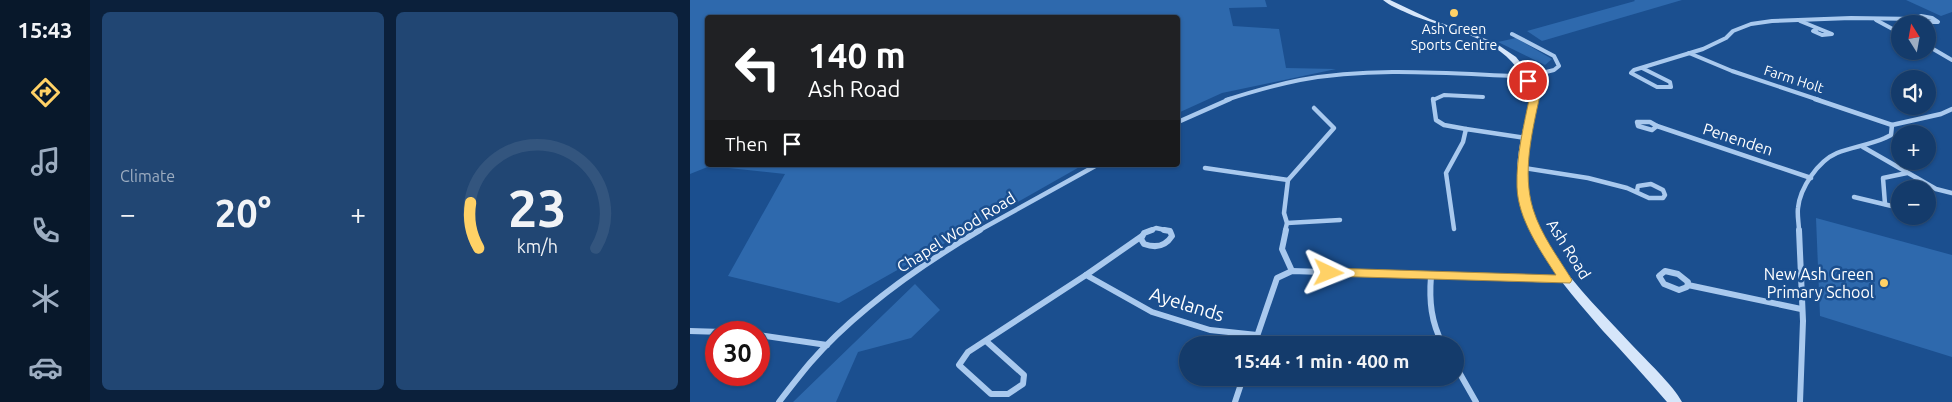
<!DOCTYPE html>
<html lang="en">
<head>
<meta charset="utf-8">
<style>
	:root { --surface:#143b6b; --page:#214673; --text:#f1f3f6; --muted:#9dadc1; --line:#33557e; --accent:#ffd166 }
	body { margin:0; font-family:Ubuntu,sans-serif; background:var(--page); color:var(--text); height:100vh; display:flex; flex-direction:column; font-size:19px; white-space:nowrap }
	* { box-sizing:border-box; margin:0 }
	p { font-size:16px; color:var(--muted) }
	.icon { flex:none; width:28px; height:28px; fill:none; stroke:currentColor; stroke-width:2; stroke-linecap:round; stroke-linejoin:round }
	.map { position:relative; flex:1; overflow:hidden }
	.details { display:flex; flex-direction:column; gap:12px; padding:12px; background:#0b203b; width:600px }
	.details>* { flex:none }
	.top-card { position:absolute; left:15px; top:15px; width:475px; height:152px; border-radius:5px; box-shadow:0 1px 4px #0004,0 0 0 1px var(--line); background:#202124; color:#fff; overflow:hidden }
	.needle { width:32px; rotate:349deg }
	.controls { position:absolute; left:1201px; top:15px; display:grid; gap:10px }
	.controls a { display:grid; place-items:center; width:45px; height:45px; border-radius:50%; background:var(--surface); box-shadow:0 1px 4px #0004,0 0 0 1px var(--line); font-size:25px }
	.speed { position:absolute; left:15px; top:321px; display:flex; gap:10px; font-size:25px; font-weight:700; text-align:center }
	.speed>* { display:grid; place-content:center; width:65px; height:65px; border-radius:50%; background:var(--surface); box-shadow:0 1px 4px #0004,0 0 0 1px var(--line); line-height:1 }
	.speed .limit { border:8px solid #d22; background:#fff; color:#111 }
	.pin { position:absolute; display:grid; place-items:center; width:42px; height:42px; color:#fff; margin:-21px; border:2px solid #fff; border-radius:50%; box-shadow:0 1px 5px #0007 }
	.me { position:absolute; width:55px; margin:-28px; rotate:92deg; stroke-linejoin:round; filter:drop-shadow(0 0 4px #0008) }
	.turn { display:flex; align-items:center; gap:18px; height:105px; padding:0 20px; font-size:22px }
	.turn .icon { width:65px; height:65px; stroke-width:2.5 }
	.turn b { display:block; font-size:35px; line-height:42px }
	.then { display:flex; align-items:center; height:48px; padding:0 20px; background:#0003; gap:10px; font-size:19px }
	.big { font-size:38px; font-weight:700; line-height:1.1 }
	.details .widget { flex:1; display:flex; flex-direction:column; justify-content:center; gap:8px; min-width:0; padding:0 18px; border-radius:8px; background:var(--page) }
	.details .dial { align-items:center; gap:0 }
	.dial svg { height:130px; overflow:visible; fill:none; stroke:var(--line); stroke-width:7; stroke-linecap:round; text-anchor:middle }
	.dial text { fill:var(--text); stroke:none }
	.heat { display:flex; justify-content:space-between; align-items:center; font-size:28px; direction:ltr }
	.details .tiles { flex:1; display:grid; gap:12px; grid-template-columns:repeat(2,1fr) }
	.trip { position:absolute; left:489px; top:336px; width:285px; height:50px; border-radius:25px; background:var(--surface); box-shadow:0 1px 4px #0004,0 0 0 1px var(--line); font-weight:700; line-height:50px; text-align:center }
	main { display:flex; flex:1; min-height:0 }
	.dock { display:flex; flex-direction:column; width:90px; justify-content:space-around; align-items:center; background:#08182b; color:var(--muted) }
	.dock .icon { width:35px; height:35px }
	.dock .on { color:var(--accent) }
	.dock b { font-size:22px; color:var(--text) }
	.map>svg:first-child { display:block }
	.green { fill:#2e69ad }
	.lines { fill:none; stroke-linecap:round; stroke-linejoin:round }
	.street-far2 { stroke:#a9c9ee; stroke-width:4 }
	.street-far1 { stroke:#a9c9ee; stroke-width:4.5 }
	.street { stroke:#a9c9ee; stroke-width:6 }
	.secondary { fill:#d6e6fa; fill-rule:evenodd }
	.route { fill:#ffd166; stroke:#a68842 }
	.poi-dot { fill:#ffd166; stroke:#1b4f8f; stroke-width:2 }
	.labels { text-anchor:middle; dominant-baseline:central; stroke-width:5; stroke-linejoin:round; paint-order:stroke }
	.far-poi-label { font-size:14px; fill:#fff; stroke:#1b4f8f }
	.far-street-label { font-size:14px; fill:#fff; stroke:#1b4f8f }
	.street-label { font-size:16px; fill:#fff; stroke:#1b4f8f }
	.poi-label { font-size:16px; fill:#fff; stroke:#1b4f8f; text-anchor:end }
	.near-street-label { font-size:19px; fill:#fff; stroke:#1b4f8f }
</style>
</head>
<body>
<main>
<nav class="dock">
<b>15:43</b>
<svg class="icon on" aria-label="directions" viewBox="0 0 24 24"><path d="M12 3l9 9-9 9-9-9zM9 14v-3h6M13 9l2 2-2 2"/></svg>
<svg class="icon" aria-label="music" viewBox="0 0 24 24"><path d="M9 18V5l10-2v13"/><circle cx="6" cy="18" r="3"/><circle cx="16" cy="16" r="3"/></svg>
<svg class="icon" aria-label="phone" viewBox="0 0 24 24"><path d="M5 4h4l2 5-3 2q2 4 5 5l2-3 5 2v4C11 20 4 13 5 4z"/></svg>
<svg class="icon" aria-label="climate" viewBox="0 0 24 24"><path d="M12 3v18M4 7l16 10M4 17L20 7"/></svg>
<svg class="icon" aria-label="car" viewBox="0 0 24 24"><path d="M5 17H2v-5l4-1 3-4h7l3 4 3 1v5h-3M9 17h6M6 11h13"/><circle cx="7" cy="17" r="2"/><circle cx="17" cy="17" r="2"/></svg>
</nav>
<section class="details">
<div class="tiles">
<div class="widget"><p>Climate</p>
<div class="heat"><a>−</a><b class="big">20°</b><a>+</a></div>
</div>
<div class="widget dial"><svg viewBox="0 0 100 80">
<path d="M14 69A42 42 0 1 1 86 69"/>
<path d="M14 69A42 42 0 0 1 9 41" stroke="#ffd166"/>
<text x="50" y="56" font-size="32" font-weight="700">23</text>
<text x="50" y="72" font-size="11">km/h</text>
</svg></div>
</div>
</section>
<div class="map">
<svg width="1262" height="402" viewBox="0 0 1262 402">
	<rect width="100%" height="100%" fill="#1b4f8f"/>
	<g class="green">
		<polygon points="0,0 575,0 577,7 539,8 543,26 589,29 596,68 646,69 532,93 488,113 488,18 18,18 18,165 393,165 149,303 38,276 95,174 20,166 0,174"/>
		<polygon points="944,0 992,0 852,41 837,31 945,1"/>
		<polygon points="1216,0 1262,0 1262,12 1251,16"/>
		<polygon points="826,38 862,59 855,65 808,42"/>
		<polygon points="1126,218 1262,255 1262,357 1130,316"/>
		<polygon points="225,284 250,310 221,338 168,352 146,402 103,402"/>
	</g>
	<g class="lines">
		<g class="street-far2">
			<polygon points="1231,16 1242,18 1248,22 1238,22 1226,18"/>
			<polyline points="1186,20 1210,33"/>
			<polyline points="1110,21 1142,34 1132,35 1123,31 1127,29"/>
			<polyline points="822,34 864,56 869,66 864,70 848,74"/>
			<polyline points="1238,46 1262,60"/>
			<polyline points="999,53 1042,71 1129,100"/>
			<polyline points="952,68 980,82 981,87 967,87 941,73 944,70 1013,49 1036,38 1043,31 1061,24 1082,21 1161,18 1228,19"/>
			<path d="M536,100C561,92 585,85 610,80C680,67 753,73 823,76"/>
			<polyline points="743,100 754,95 793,97"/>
		</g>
		<g class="street-far1">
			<polyline points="743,99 746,120 754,125 776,129"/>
			<polyline points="1125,99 1202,125"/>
			<polyline points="488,122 540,99"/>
			<polygon points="947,122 960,122 967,126 962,130 948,126"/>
			<polyline points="967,126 1121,178"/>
			<polyline points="1173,147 1246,189 1262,193"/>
			<polyline points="515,168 598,180"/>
			<polyline points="834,168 898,178 937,188 959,198 973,198 975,195 973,190 961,184 948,186 947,191"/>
			<polyline points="1164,197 1210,208"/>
			<polyline points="1195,204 1193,178 1217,173"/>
			<polyline points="597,223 650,220"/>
			<polyline points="764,229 756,173 773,142 776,129 836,138"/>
			<polyline points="288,231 407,165"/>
			<polyline points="459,231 466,228 480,231"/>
			<polyline points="595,231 597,223 594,213 598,180 644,128 624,108"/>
			<path d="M1109,231C1109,224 1107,215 1108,208C1110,188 1128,161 1147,153C1162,147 1179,145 1195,138L1201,135L1202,125L1251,114L1262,109"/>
		</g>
		<g class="street">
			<path d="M462,230L454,233L451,239L454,244C465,248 475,247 482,236L480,231L474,230"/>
			<polyline points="596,230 592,249 602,271"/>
			<polyline points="1109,230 1113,321 1110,402"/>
			<polygon points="975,271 988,274 998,282 997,287 989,290 974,284 969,276"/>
			<polyline points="396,275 452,236"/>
			<path d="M741,276C739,301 741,322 753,345"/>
			<polyline points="998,285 1111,309"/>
			<polyline points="0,331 33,332"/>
			<polyline points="69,335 137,345"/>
			<polyline points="296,341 334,375 333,384 318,394 301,394 269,365 278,352 396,275 462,312 520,330 567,335"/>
			<polyline points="564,345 587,278 602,271 875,280"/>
			<polyline points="765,365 786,402"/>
			<path d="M89,402C99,389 109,376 120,363C167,309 229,266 290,230"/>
			<polyline points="545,402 553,378"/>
		</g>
		<path class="secondary" d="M693,0H700L740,19L804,42L826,57L834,67L848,70L853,78L843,82L848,88L849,95C844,122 836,150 837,178C840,246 899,298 942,345C955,359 984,386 992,402H977C956,378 935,354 913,331C878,290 835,245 828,189C824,158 834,125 841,95C839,81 829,83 819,76L820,70L827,68C802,34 753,29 717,13C709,9 700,6 693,0ZM832,71L842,74L844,77L838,79L827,75V73Z"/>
	</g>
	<path class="route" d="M835,79H841L848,88L850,95C842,132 832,173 843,209C851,235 868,257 882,280L880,283L635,276L633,273L635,270L639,268L866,275C850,250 828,219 827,187C826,156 834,125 840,95L839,89L833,81Z"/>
	<g class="poi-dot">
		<circle cx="764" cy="13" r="5"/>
		<circle cx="1194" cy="283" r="5"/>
	</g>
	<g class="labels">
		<g class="far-poi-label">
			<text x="764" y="29">Ash Green<tspan x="764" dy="16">Sports Centre</tspan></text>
		</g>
		<g class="far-street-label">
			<text transform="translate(1104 79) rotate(18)">Farm Holt</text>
		</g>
		<g class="street-label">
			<text transform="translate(1048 139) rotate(18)">Penenden</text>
			<text transform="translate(266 232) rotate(-32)">Chapel Wood Road</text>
			<text transform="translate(879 249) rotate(58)">Ash Road</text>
		</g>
		<g class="poi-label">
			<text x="1184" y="274">New Ash Green<tspan x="1184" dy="18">Primary School</tspan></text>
		</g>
		<g class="near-street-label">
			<text transform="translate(497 304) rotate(17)">Ayelands</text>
		</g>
	</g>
</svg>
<div class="controls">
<a><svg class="needle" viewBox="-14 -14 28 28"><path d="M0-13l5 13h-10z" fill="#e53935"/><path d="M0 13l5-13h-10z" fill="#9dadc1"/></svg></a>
<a><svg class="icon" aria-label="sound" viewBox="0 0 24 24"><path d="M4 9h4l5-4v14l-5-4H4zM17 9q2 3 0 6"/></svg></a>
<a>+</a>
<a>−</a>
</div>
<div class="speed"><div class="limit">30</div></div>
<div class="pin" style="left:838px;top:81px;background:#d93025"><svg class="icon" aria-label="arrive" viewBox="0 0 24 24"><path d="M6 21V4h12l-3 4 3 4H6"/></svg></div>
<svg class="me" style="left:639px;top:273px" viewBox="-20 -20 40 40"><path d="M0-17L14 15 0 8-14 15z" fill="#ffd166" stroke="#fff" stroke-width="4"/></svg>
<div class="trip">15:44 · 1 min · 400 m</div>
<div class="top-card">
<div class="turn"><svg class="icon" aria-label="left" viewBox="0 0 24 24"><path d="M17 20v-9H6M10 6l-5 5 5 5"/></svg><div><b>140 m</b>Ash Road</div></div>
<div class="then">Then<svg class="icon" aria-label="arrive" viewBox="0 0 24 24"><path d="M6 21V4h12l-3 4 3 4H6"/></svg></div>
</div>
</div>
</main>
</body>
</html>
